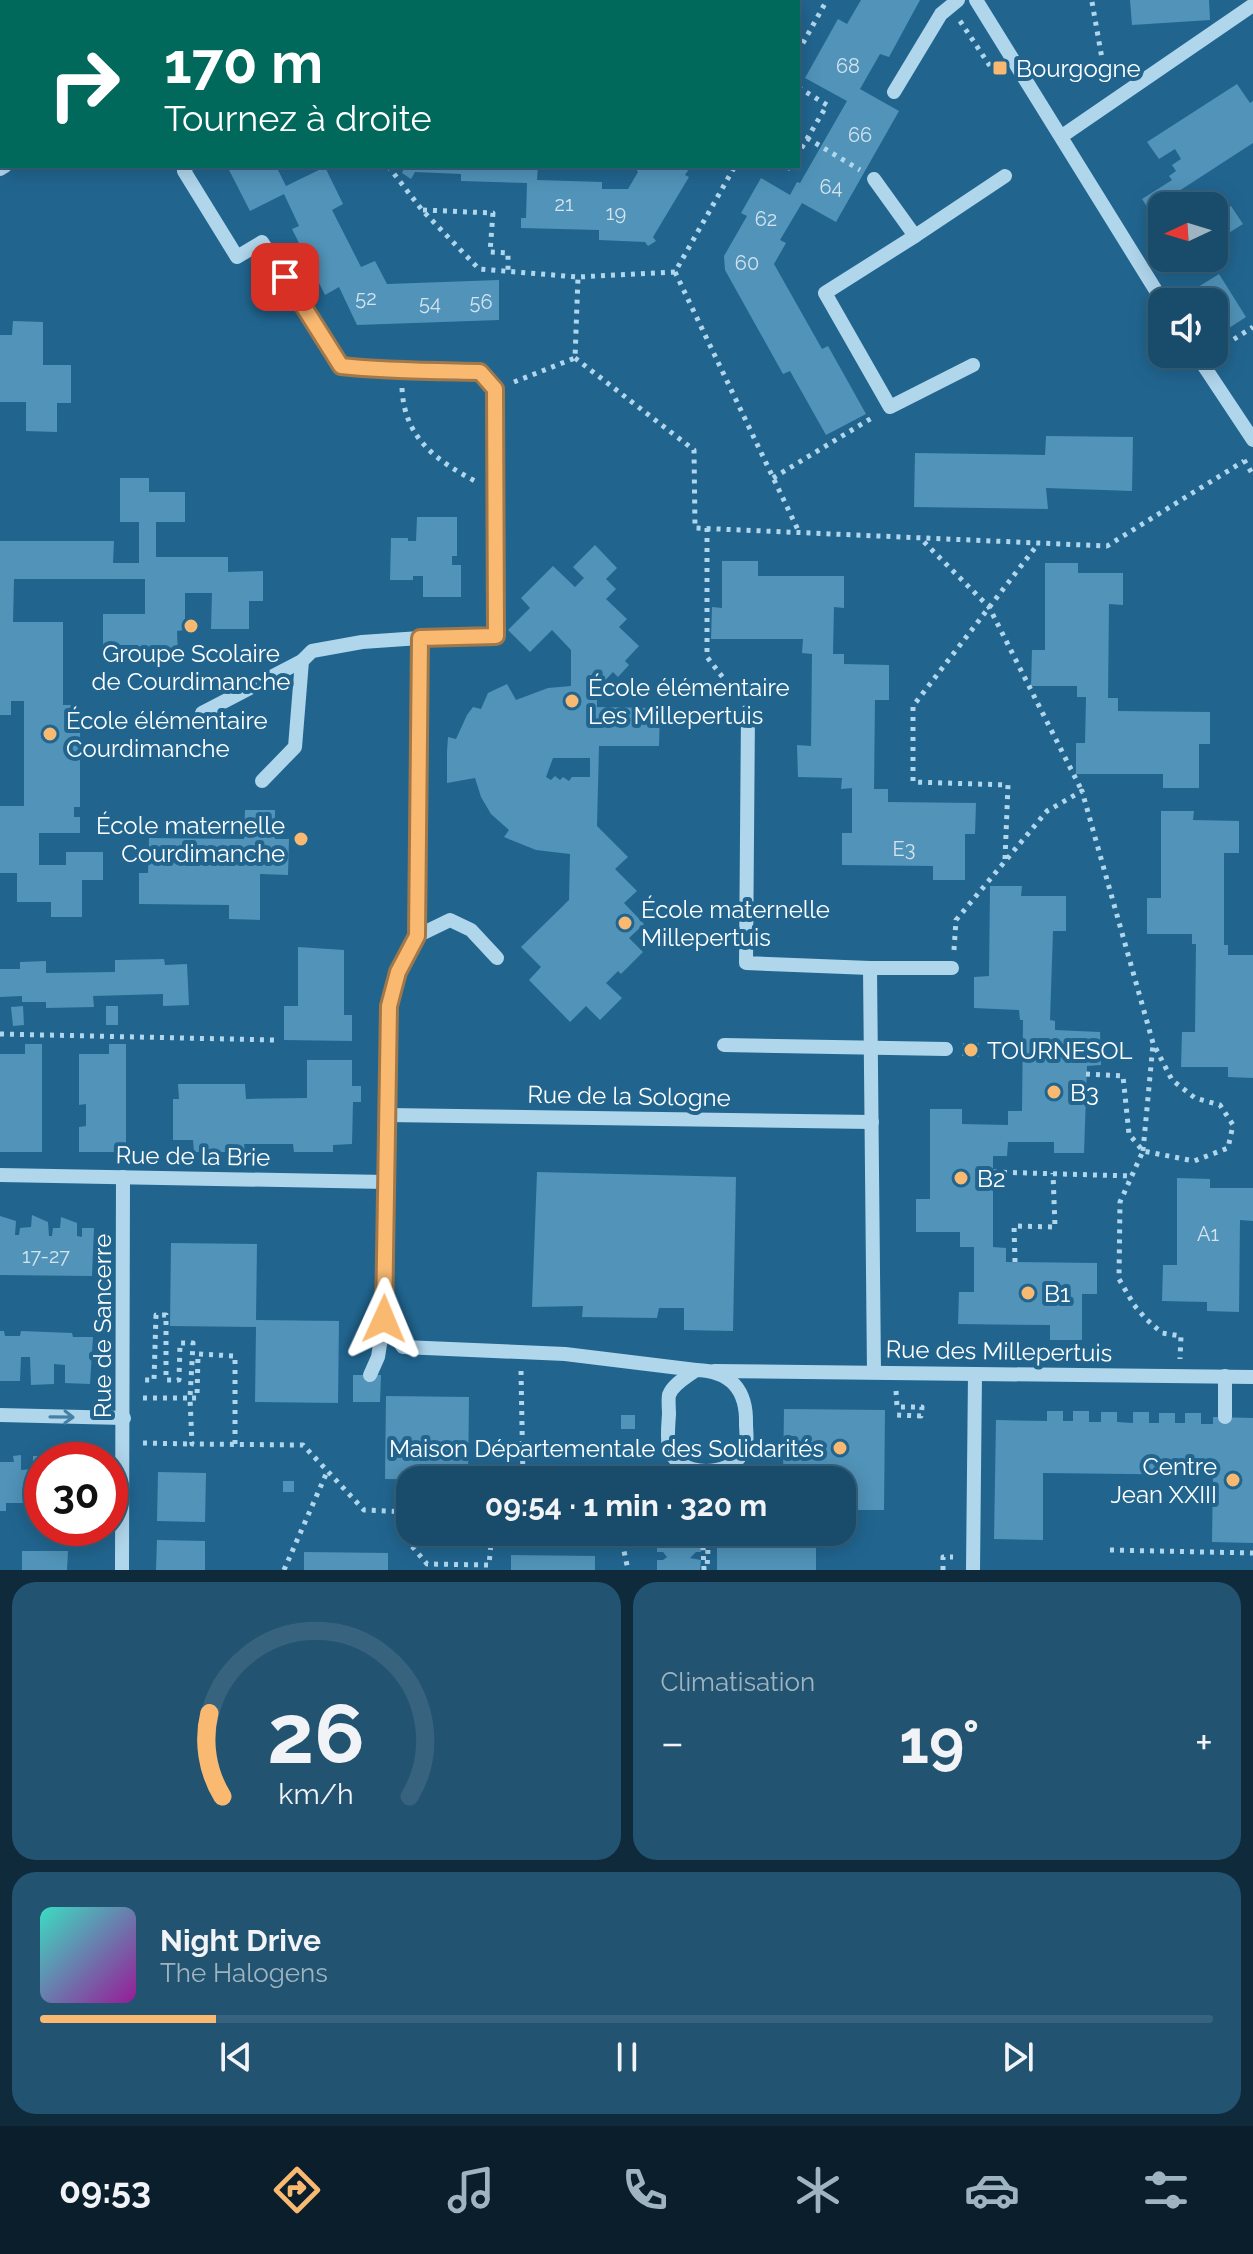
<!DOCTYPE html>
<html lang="fr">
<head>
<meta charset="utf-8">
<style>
	:root { --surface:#194c6b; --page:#225371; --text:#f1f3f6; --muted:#9fb4c1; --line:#37637e; --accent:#f9b971 }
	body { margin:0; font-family:Raleway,sans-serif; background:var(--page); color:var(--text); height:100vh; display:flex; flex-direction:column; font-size:30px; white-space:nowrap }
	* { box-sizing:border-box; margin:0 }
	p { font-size:26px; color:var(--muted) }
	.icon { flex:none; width:44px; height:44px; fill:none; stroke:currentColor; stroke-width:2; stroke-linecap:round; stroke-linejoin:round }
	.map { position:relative; height:1570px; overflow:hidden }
	.sheet { display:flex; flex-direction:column; gap:12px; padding:12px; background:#0e2a3b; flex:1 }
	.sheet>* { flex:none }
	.banner { position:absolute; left:0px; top:0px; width:800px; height:168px; box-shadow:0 4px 20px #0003,0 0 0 2px var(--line); background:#00695c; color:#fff; overflow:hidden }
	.needle { width:52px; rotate:266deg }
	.controls { position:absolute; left:1148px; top:192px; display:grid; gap:16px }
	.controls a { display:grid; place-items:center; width:80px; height:80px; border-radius:16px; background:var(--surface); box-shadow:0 4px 20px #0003,0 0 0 2px var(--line); font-size:40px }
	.speed { position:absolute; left:24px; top:1442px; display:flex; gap:16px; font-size:40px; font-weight:700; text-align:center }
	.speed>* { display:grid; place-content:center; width:104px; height:104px; border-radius:50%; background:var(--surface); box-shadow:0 4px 20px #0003,0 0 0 2px var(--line); line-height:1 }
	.speed .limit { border:12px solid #d22; background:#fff; color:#111 }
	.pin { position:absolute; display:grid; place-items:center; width:68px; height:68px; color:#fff; margin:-34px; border-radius:16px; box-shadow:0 4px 12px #0006 }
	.me { position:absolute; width:88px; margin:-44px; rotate:1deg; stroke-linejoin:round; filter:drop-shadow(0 0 6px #0008) }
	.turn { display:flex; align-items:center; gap:28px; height:168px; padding:0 32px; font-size:36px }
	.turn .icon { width:104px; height:104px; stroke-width:2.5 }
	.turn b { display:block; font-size:56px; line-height:68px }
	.big { font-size:60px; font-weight:700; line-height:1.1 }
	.sheet .card { flex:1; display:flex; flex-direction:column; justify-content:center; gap:12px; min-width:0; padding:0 28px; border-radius:24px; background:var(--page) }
	.sheet .dial { align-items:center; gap:0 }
	.dial svg { height:208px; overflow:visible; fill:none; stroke:var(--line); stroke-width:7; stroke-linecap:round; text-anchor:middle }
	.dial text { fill:var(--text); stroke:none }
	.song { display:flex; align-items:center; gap:24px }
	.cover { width:96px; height:96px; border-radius:12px; background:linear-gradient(135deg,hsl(170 70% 55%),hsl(300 70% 35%)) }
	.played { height:8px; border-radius:4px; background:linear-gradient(90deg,var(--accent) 15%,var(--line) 15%) }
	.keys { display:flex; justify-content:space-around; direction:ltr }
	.heat { display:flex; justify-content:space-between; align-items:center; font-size:44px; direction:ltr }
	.sheet .tiles { flex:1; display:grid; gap:12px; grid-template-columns:1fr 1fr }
	.card:last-child { grid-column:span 2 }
	.trip { position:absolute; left:396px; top:1466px; width:460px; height:80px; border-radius:24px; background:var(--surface); box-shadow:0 4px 20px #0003,0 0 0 2px var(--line); font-weight:700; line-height:80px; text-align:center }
	.tab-bar { display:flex; height:128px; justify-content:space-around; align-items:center; background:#0a1e2b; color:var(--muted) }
	.tab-bar .icon { width:56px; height:56px }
	.tab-bar .current { color:var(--accent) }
	.tab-bar b { font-size:36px; color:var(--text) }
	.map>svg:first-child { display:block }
	.building { fill:#5193b9; fill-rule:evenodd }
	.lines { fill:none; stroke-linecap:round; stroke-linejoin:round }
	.path { stroke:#b0d6ec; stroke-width:5; stroke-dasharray:4 6; stroke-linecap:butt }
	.minor { stroke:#b0d6ec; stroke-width:14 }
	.oneway { stroke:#4581a6 }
	.route-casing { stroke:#a27849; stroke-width:20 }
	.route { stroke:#f9b971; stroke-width:14 }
	.poi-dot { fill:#f9b971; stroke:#21658f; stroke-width:3 }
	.labels { text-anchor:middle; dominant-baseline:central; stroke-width:8; stroke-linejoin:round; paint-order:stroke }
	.number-label { font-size:20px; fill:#d4e4ee }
	.poi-label { font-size:24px; fill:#fff; stroke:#21658f; text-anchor:start }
	.street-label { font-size:24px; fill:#fff; stroke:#21658f }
</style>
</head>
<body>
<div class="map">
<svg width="1253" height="1570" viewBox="0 0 1253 1570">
	<rect width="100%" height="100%" fill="#21658f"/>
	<g class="building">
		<polygon points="861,0 920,0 889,57 880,54 860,89 899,111 836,222 802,203 780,240 786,243 774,264 822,349 828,346 866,414 826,435 790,371 783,374 725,270 724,256 747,216 741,213 761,178 790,195 797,182 800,183 847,101 805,78 838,19 847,24"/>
		<polygon points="1130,0 1209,0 1210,20 1132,25"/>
		<polygon points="1237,84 1250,103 1253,101 1253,143 1179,191 1188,206 1162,206 1162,230 1142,199 1172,180 1169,176 1176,171 1172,165 1181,159 1175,149 1159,159 1147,142"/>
		<polygon points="227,166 276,166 286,186 325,167 343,204 332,210 361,267 375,261 387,284 499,280 499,320 357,325 339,287 325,295 292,229 299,226 284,194 250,211"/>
		<polygon points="405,166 538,166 537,180 602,182 602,189 628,189 638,172 634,166 691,166 685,175 689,177 653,237 656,241 648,246 645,242 599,240 599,230 521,228 521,218 526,218 527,183 461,181 461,174 415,172 411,179 402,173"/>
		<polygon points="1231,206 1243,224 1227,234 1216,217"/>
		<polygon points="1219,274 1246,317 1226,330 1214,315 1214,302 1208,302 1198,287"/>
		<polygon points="13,321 43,322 43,365 71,365 71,403 57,403 57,432 26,431 26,402 0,402 0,335 12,335"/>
		<polygon points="1046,436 1133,437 1132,491 1046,488 1048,509 914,507 915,453 1045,455"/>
		<polygon points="120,478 149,478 149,492 185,492 185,522 156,522 156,557 228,557 228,572 263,571 263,601 249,601 249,629 211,629 212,593 185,593 185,630 177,631 178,659 138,659 138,645 103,645 103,614 145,614 145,579 14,579 13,622 63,622 63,705 80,705 80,807 74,807 74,817 80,817 80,833 39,833 39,865 66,865 66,852 103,852 103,880 82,880 82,917 51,917 51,902 17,902 17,873 0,873 0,806 24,806 24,701 11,701 11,715 0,715 0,541 114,541 113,563 139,563 139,522 120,522"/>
		<polygon points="417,517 457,517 457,556 452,556 452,565 461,565 461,597 423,597 423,576 413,576 413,580 390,580 391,538 408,538 408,541 416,541"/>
		<path d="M595,545L617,568L606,579L616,589L606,599L627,619L619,627L639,646L625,661L629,665L618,677L613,672L597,689V707L660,708L659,746H599L597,826L628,857L615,869L637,891L624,903L644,924L629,938L643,952L621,974L618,971L606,983L622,998L600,1020L586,1006L570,1022L529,980L541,967L521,947L569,900L570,854L536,850L504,837L509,830L491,814L481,797L475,778L447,783V751L448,737L456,739L467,715L473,707L481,709L488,693L507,684L516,700L548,688L571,686V650L552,630L530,652L508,630L530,608L521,598L553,566L575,587L584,578L573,567ZM553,758H590V777H572L569,781L563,777L560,780L555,776L551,780L546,777Z"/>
		<polygon points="722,561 758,561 758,576 844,576 844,608 834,607 833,654 844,654 844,664 889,665 889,700 875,700 874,789 888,789 888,802 976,803 975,834 965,834 965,880 933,880 933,866 842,865 842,833 852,833 852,788 841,789 842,778 798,777 797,745 811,746 812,654 802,653 803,639 711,639 712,607 722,608"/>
		<polygon points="1045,563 1078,563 1078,573 1123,573 1123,605 1109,604 1108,698 1118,698 1118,711 1210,712 1210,744 1199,744 1199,788 1163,788 1163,774 1076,774 1076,743 1085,743 1086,697 1077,697 1077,686 1031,686 1032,650 1045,650"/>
		<polygon points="245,810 275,810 275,839 289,839 288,875 260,874 260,920 229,919 229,905 139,904 139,873 148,873 149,838 244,839"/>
		<polygon points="1161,811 1194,811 1193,820 1239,821 1239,853 1224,853 1224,945 1228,945 1228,955 1253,955 1253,1078 1228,1077 1228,1067 1181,1067 1182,1032 1195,1032 1196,944 1192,944 1192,934 1147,934 1147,898 1161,898"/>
		<polygon points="990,886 1022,886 1021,896 1066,896 1066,931 1053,931 1050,1020 1055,1021 1055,1030 1100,1032 1101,1065 1087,1066 1084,1153 1054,1153 1054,1142 1008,1142 1007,1156 993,1156 993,1247 1006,1248 1006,1262 1097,1263 1097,1294 1082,1294 1082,1340 1050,1340 1050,1325 958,1324 959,1292 974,1292 974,1247 960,1247 960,1232 916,1232 916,1199 930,1199 930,1109 962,1109 962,1124 1008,1125 1008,1111 1022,1111 1023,1020 1020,1020 1019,1010 974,1008 974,977 989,976"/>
		<polygon points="298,947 344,950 344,1015 352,1015 352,1041 284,1040 284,1006 298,1006"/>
		<polygon points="164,959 165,965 187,964 189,1005 163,1006 163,994 93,996 94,1007 46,1008 46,1002 22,1002 22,996 0,997 0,969 20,969 20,962 46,961 46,973 115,972 115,960"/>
		<polygon points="23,1006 24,1025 13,1026 11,1007"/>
		<rect x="106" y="1006" width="12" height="19"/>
		<polygon points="963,1043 979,1043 979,1057 962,1056"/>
		<polygon points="25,1044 42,1044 42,1152 0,1152 0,1054 25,1054"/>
		<polygon points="109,1044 126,1044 126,1152 79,1152 79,1127 86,1126 86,1104 79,1105 79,1054 109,1054"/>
		<polygon points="307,1060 352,1060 352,1086 361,1086 361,1102 353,1102 352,1144 333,1145 333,1152 294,1152 293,1144 244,1144 245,1152 194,1152 193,1140 173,1140 173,1099 179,1099 178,1084 245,1084 246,1099 307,1098"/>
		<polygon points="537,1172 736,1177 733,1331 684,1330 684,1308 659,1308 657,1318 582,1317 583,1306 532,1307"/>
		<polygon points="1177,1178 1210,1179 1210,1188 1253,1188 1253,1221 1240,1220 1239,1312 1207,1311 1207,1302 1162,1301 1163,1265 1177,1265"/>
		<polygon points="32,1215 48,1222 49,1236 52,1236 53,1228 60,1228 61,1217 77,1223 77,1236 82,1237 82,1228 94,1228 92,1276 0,1275 0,1216 16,1221 15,1235 19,1235 20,1228 31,1227"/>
		<polygon points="171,1243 257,1244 256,1320 339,1321 338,1403 255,1402 256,1327 170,1326"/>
		<polygon points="0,1331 4,1331 5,1336 20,1336 21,1331 72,1333 73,1337 93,1337 90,1384 65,1383 65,1365 54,1364 54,1384 31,1385 30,1357 21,1357 20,1381 0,1381"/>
		<polygon points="353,1375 381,1375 380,1402 353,1402"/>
		<polygon points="386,1396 469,1397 468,1480 385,1479"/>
		<polygon points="784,1409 885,1410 884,1510 842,1510 842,1480 783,1480"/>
		<polygon points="1047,1411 1063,1411 1063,1421 1073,1421 1073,1411 1089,1411 1089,1422 1101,1422 1101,1412 1117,1412 1117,1422 1133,1423 1133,1412 1149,1412 1149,1423 1159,1423 1159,1413 1175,1413 1175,1423 1185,1423 1185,1413 1201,1413 1201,1424 1213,1424 1213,1417 1253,1418 1253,1543 1212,1542 1213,1475 1043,1473 1043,1540 994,1539 996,1420 1047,1421"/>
		<rect x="621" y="1415" width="14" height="14"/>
		<polygon points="21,1455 21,1470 33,1469 33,1456 68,1456 68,1460 42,1460 42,1503 6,1503 6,1511 0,1511 0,1462 14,1462 13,1456"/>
		<polygon points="158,1472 206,1473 205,1522 157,1521"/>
		<rect x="283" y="1481" width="11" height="11"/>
		<polygon points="657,1532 702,1533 701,1552 696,1552 690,1558 701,1560 700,1570 657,1570 657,1560 663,1560 667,1557 663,1552 657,1552"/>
		<rect x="717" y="1532" width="99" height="38"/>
		<polygon points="157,1540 205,1541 205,1570 156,1570"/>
		<polygon points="22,1551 68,1551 67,1570 22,1570"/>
		<polygon points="304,1552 388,1553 388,1570 304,1570"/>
		<polygon points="511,1555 595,1556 595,1570 511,1570"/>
	</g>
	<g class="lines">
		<g class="path">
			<polyline points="127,0 129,2"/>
			<polyline points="324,0 325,2"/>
			<polyline points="1092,2 1104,70 1110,83"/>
			<polyline points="960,21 990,66"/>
			<polyline points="798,52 827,0"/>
			<polyline points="798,87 827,105 798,154"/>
			<polyline points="807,138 860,170"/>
			<polyline points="388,166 422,210 479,269 578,277 675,272 735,166"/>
			<polyline points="786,166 789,168 791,166"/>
			<polyline points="423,210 493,213 490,252 508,253 508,270"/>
			<polyline points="675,272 799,532"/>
			<polyline points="1217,350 1253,327"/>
			<polyline points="575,358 694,450 695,528 1107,546 1244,461"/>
			<polyline points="514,382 575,358 578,277"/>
			<path d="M402,388C404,437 435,460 475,481"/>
			<polyline points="1244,460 1253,475"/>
			<polyline points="773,478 875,416"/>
			<polyline points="707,528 707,657 738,697"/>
			<polyline points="924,542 989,607 1082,791"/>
			<polyline points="1005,859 1008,785 913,782 913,706 1038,544"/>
			<polyline points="954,950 956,920 1047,811 1082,791 1153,1043 1172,1080 1195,1098 1220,1105 1233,1125 1228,1148 1194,1161 1143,1151 1120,1202 1119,1279 1134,1305 1146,1319 1162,1333 1181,1336 1180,1359"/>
			<polyline points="0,1034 274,1040"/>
			<polyline points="1086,1074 1123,1076 1129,1134 1143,1151"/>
			<polyline points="1143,1151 1153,1044"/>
			<polyline points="993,1172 1132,1176"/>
			<polyline points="1015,1262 1014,1226 1055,1227 1053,1173"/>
			<polyline points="521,1371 523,1480"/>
			<polyline points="896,1391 897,1407 922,1407 921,1416 897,1415"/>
			<polyline points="143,1398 190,1398 193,1343 180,1343 179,1380 166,1380 166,1315 156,1315 154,1380 143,1380"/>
			<polyline points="143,1443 192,1444"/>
			<polyline points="235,1444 235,1356 198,1354 197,1398 190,1398 192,1444 303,1445 364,1510 410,1512"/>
			<polyline points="398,1511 400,1532 427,1564 489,1565 492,1532"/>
			<polyline points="620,1532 628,1570"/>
			<polyline points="1110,1550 1253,1553"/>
			<polyline points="284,1570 327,1472"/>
			<polyline points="704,1570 703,1547 708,1548 707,1570"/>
			<polyline points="943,1570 943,1557 953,1557"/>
		</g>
		<g class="minor">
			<polyline points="976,0 1163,302"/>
			<polyline points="483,2 486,0"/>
			<polyline points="684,2 685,0"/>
			<polyline points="894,92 941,14 958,0"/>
			<polyline points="1062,136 1253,5"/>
			<path d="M187,166L184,171L237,257L262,242L341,366C387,371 434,371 480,372L495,389L496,636L420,638L417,936L398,972L389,1006L384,1319L403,1347L565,1354L696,1370"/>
			<polyline points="0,169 5,166"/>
			<polyline points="874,179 915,236 1005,176"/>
			<polyline points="915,236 825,293 890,407 973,365"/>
			<polyline points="1196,354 1253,440"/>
			<polyline points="748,711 746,963 870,968 874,1372"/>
			<polyline points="202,713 302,661"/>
			<polyline points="262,781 295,747 302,661 312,651 362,642 420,638"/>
			<polyline points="417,936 450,920 471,930 497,958"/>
			<polyline points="870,968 952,968"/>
			<polyline points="724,1045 946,1049"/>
			<polyline points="387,1115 872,1122"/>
			<polyline points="0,1175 386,1182"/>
			<path d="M696,1370C731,1371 747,1390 746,1424C746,1431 748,1442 745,1448C735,1473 701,1476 681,1464C664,1454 668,1432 669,1414C669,1409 668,1400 669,1395C673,1384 687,1377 696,1370Z"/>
			<polyline points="714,1371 1253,1377"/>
			<polyline points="370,1375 378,1357 384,1319"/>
			<polyline points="0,1415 124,1418"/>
			<polyline points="1225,1417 1225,1376"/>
			<polyline points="122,1570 123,1177"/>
			<polyline points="973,1570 975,1374"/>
		</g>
	</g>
	<defs><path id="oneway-shaft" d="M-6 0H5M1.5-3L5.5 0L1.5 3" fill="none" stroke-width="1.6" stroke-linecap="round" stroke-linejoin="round" transform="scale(2)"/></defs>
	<use class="oneway" href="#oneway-shaft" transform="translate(62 1417) rotate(1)"/>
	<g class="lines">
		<defs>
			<path id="route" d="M285,277L341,366C387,371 434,371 480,372L495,389L496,636L420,638L417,936L398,972L389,1006L384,1319"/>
		</defs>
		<use href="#route" class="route-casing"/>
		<use href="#route" class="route"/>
	</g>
	<g class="poi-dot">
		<rect x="992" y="60" width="16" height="16" rx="4"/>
		<circle cx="191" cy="626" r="8"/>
		<circle cx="572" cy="701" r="8"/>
		<circle cx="50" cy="734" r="8"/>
		<circle cx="301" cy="839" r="8"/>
		<circle cx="625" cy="923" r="8"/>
		<circle cx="971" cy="1050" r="8"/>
		<circle cx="1054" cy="1092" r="8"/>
		<circle cx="961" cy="1178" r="8"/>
		<circle cx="1028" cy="1293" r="8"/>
		<circle cx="840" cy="1448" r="8"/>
		<circle cx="1233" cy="1480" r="8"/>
	</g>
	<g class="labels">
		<g class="number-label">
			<text x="848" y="66">68</text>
			<text x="860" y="135">66</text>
			<text x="831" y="187">64</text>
			<text x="564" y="204">21</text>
			<text x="616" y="213">19</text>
			<text x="766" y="219">62</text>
			<text x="747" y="263">60</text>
			<text x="366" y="298">52</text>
			<text x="481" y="302">56</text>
			<text x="430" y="303">54</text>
			<text x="904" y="849">E3</text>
			<text x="1208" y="1234">A1</text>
			<text x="46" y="1256">17-27</text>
		</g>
		<g class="poi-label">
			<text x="1016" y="68">Bourgogne</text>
			<text x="191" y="653" text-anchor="middle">Groupe Scolaire<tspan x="191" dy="28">de Courdimanche</tspan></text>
			<text x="588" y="687">École élémentaire<tspan x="588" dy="28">Les Millepertuis</tspan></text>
			<text x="66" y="720">École élémentaire<tspan x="66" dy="28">Courdimanche</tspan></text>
			<text x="285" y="825" text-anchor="end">École maternelle<tspan x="285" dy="28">Courdimanche</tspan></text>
			<text x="641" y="909">École maternelle<tspan x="641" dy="28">Millepertuis</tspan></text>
			<text x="987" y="1050">TOURNESOL</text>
			<text x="1070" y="1092">B3</text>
			<text x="977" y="1178">B2</text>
			<text x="1044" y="1293">B1</text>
			<text x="824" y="1448" text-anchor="end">Maison Départementale des Solidarités</text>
			<text x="1217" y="1466" text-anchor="end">Centre<tspan x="1217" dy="28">Jean XXIII</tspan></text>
		</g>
		<g class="street-label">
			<text transform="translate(629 1096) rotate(1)">Rue de la Sologne</text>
			<text transform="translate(193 1156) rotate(1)">Rue de la Brie</text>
			<text transform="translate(102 1326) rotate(-90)">Rue de Sancerre</text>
			<text transform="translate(999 1351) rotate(1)">Rue des Millepertuis</text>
		</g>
	</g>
</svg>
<div class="controls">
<a><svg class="needle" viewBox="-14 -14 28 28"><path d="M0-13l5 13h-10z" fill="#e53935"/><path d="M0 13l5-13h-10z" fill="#9fb4c1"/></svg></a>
<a><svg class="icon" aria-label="sound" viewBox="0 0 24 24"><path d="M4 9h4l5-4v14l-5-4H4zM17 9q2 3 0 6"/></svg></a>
</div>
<div class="speed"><div class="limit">30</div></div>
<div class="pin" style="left:285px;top:277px;background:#d93025"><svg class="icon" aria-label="arrive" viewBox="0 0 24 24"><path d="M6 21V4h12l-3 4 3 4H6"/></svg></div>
<svg class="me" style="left:384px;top:1319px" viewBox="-20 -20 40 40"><path d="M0-17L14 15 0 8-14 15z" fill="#f9b971" stroke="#fff" stroke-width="4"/></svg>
<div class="trip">09:54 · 1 min · 320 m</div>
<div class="banner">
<div class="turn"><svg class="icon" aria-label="right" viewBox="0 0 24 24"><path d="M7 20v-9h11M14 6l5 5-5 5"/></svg><div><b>170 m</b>Tournez à droite</div></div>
</div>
</div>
<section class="sheet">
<div class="tiles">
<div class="card dial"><svg viewBox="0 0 100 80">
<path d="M14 69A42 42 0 1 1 86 69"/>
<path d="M14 69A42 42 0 0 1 9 37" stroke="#f9b971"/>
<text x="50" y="56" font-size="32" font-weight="700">26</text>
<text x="50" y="72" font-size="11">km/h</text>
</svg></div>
<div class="card"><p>Climatisation</p>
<div class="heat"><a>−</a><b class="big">19°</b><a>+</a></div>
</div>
<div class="card">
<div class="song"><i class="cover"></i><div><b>Night Drive</b><p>The Halogens</p></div></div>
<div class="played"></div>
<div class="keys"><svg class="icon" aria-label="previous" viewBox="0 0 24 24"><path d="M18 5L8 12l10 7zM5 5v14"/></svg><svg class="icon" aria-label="pause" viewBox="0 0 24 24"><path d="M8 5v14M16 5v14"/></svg><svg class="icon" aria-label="next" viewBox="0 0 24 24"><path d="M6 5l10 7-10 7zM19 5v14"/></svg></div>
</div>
</div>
</section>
<nav class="tab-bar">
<b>09:53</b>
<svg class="icon current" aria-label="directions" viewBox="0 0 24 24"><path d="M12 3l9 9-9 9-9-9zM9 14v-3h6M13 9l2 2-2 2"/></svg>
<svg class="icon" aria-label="music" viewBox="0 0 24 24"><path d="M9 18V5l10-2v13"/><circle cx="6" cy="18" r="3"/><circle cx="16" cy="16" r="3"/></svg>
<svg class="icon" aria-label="phone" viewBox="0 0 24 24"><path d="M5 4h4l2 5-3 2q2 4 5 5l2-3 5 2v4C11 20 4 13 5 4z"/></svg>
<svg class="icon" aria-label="climate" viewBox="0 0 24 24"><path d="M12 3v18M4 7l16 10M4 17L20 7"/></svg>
<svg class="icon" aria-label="car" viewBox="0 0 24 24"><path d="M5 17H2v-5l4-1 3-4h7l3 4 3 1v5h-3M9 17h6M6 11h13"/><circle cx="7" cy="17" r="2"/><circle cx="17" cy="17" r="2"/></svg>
<svg class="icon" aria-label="filters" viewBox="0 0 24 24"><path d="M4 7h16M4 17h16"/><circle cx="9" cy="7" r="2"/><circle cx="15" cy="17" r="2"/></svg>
</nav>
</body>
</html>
